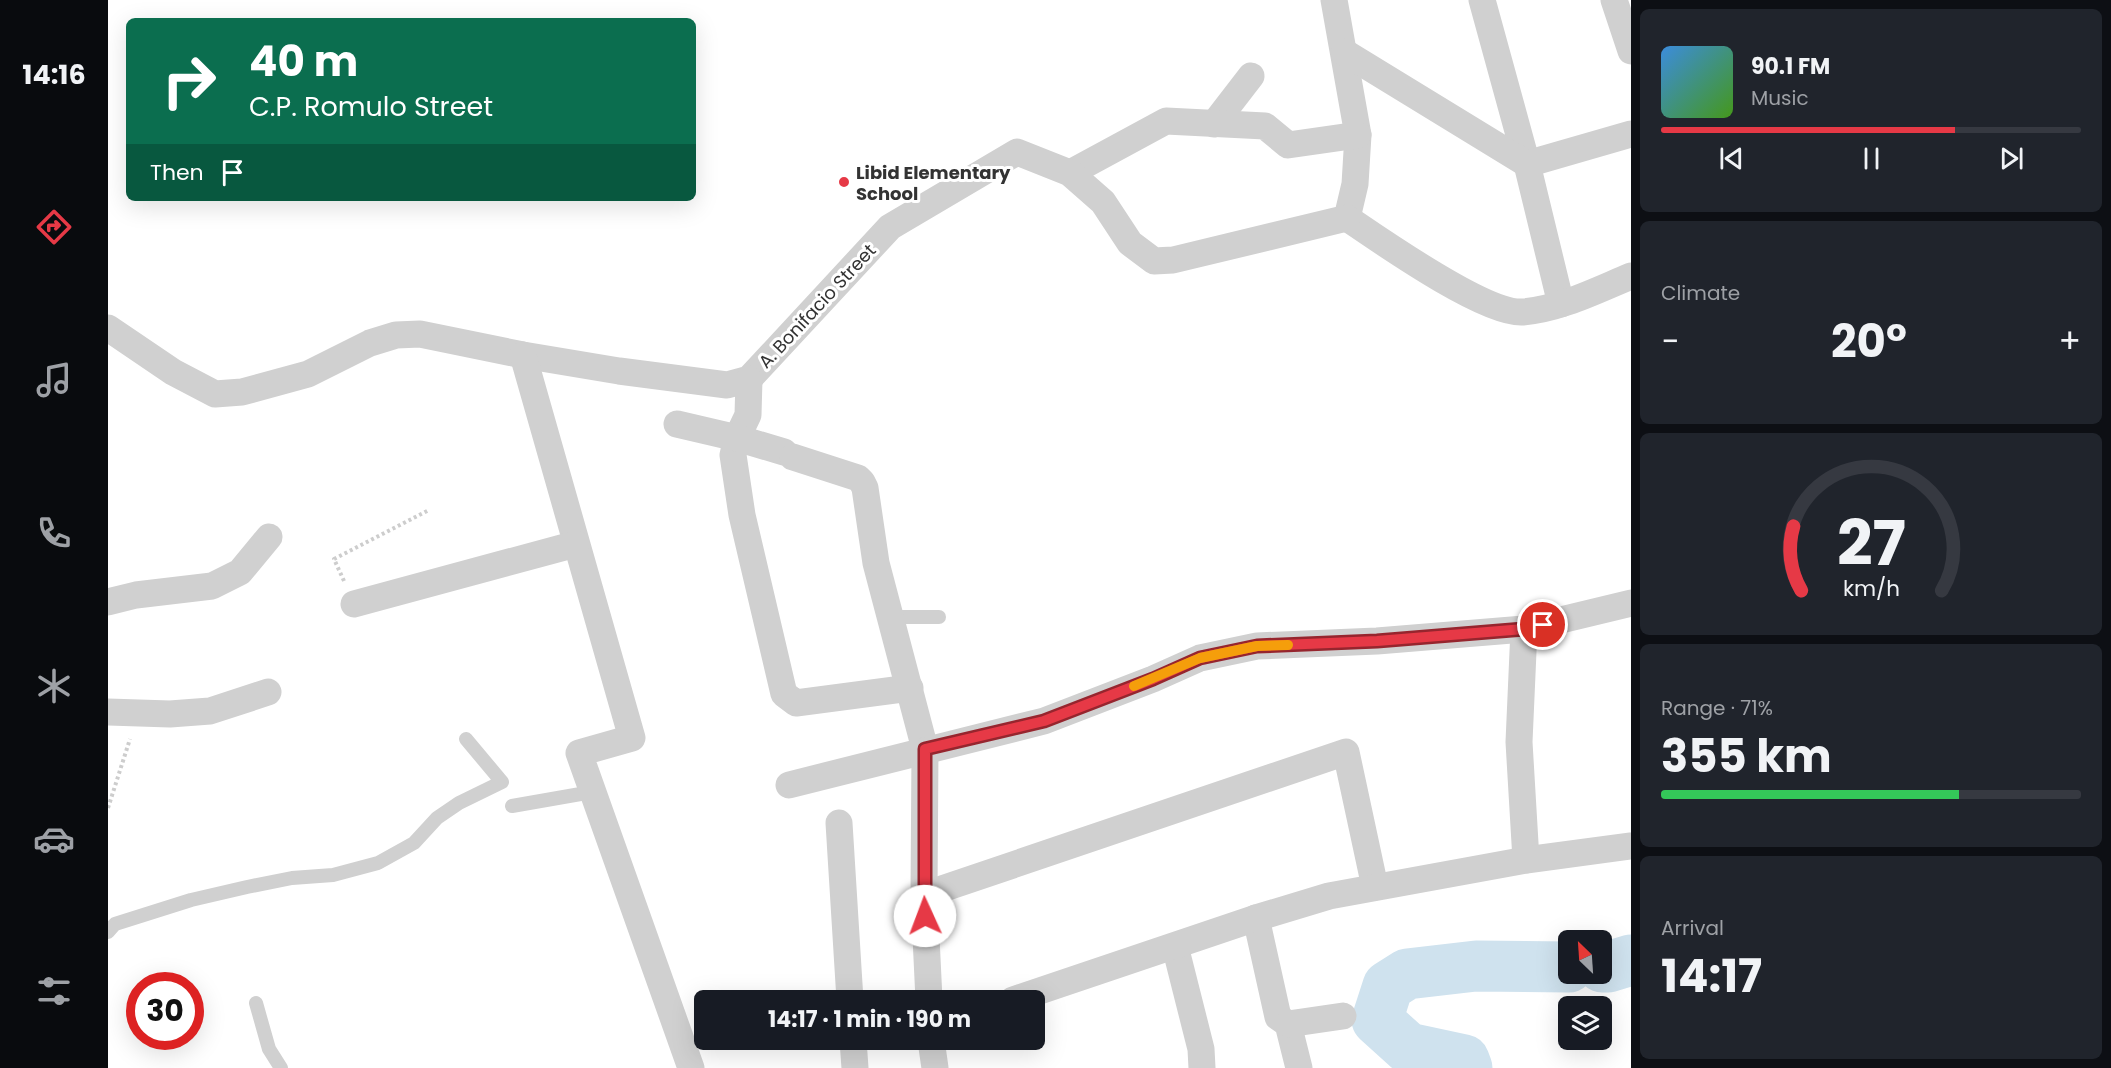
<!DOCTYPE html>
<html lang="en">
<head>
<meta charset="utf-8">
<style>
	:root { --surface:#171b24; --page:#20242c; --text:#f1f3f6; --muted:#9ea1a6; --line:#363941; --accent:#e63946 }
	body { margin:0; font-family:Poppins,sans-serif; background:var(--page); color:var(--text); height:100vh; display:flex; flex-direction:column; font-size:22px; white-space:nowrap }
	* { box-sizing:border-box; margin:0 }
	p { font-size:20px; color:var(--muted) }
	.icon { flex:none; width:33px; height:33px; fill:none; stroke:currentColor; stroke-width:2; stroke-linecap:round; stroke-linejoin:round }
	.map { position:relative; flex:1; overflow:hidden }
	.side { display:flex; flex-direction:column; gap:9px; padding:9px; background:#0d0f14; width:480px }
	.side>* { flex:none }
	.guide { position:absolute; left:18px; top:18px; width:570px; height:183px; border-radius:9px; box-shadow:0 6px 24px #0002; background:#0b6e4f; color:#fff; overflow:hidden }
	.needle { width:39px; rotate:335deg }
	.tools { position:absolute; left:1450px; top:930px; display:grid; gap:12px }
	.tools a { display:grid; place-items:center; width:54px; height:54px; border-radius:9px; background:var(--surface); box-shadow:0 6px 24px #0002; font-size:30px }
	.speed { position:absolute; left:18px; top:972px; display:flex; gap:12px; font-size:30px; font-weight:700; text-align:center }
	.speed>* { display:grid; place-content:center; width:78px; height:78px; border-radius:50%; background:var(--surface); box-shadow:0 6px 24px #0002; line-height:1 }
	.speed .limit { border:9px solid #d22; background:#fff; color:#111 }
	.pin { position:absolute; display:grid; place-items:center; width:51px; height:51px; color:#fff; margin:-26px; border:3px solid #fff; border-radius:50%; box-shadow:0 2px 6px #0007 }
	.me { position:absolute; width:66px; margin:-33px; rotate:358deg; stroke-linejoin:round; filter:drop-shadow(0 0 4px #0008) }
	.turn { display:flex; align-items:center; gap:21px; height:126px; padding:0 24px; font-size:27px }
	.turn .icon { width:78px; height:78px; stroke-width:2.5 }
	.turn b { display:block; font-size:42px; line-height:51px }
	.then { display:flex; align-items:center; height:57px; padding:0 24px; background:#0003; gap:12px; font-size:22px }
	.big { font-size:45px; font-weight:700; line-height:1.1 }
	.side .tile { flex:1; display:flex; flex-direction:column; justify-content:center; gap:9px; min-width:0; padding:0 21px; border-radius:9px; background:var(--page) }
	.side .dial { align-items:center; gap:0 }
	.dial svg { height:156px; overflow:visible; fill:none; stroke:var(--line); stroke-width:7; stroke-linecap:round; text-anchor:middle }
	.dial text { fill:var(--text); stroke:none }
	.song { display:flex; align-items:center; gap:18px }
	.cover { width:72px; height:72px; border-radius:9px; background:linear-gradient(135deg,hsl(210 70% 55%),hsl(100 70% 35%)) }
	.played { height:6px; border-radius:3px; background:linear-gradient(90deg,var(--accent) 70%,var(--line) 70%) }
	.keys { display:flex; justify-content:space-around; direction:ltr }
	.heat { display:flex; justify-content:space-between; align-items:center; font-size:33px; direction:ltr }
	.charge { height:9px; border-radius:4px; background:linear-gradient(90deg,#34c759 71%,var(--line) 0) }
	.trip { position:absolute; left:586px; top:990px; width:351px; height:60px; border-radius:9px; background:var(--surface); box-shadow:0 6px 24px #0002; font-weight:700; line-height:60px; text-align:center }
	main { display:flex; flex:1; min-height:0 }
	.tabs { display:flex; flex-direction:column; width:108px; justify-content:space-around; align-items:center; background:#090b0e; color:var(--muted) }
	.tabs .icon { width:42px; height:42px }
	.tabs .selected { color:var(--accent) }
	.tabs b { font-size:27px; color:var(--text) }
	.map>svg:first-child { display:block }
	.lines { fill:none; stroke-linecap:round; stroke-linejoin:round }
	.river { stroke:#cfe2ee; stroke-width:51 }
	.path { stroke:#cdcdcd; stroke-width:4; stroke-dasharray:3 3; stroke-linecap:butt }
	.lane { stroke:#d0d0d0; stroke-width:14 }
	.street { stroke:#d0d0d0; stroke-width:27 }
	.route-casing { stroke:#96252e; stroke-width:15 }
	.route { stroke:#e63946; stroke-width:10 }
	.slow { stroke:#f59e0b; stroke-width:10 }
	.poi-dot { fill:#e63946; stroke:#fff; stroke-width:2 }
	.labels { text-anchor:middle; dominant-baseline:central; stroke-width:6; stroke-linejoin:round; paint-order:stroke }
	.poi-label { font-size:18px; font-weight:bold; fill:#333; stroke:#fff; text-anchor:start }
	.street-label { font-size:18px; fill:#333; stroke:#fff }
</style>
</head>
<body>
<main>
<nav class="tabs">
<b>14:16</b>
<svg class="icon selected" aria-label="directions" viewBox="0 0 24 24"><path d="M12 3l9 9-9 9-9-9zM9 14v-3h6M13 9l2 2-2 2"/></svg>
<svg class="icon" aria-label="music" viewBox="0 0 24 24"><path d="M9 18V5l10-2v13"/><circle cx="6" cy="18" r="3"/><circle cx="16" cy="16" r="3"/></svg>
<svg class="icon" aria-label="phone" viewBox="0 0 24 24"><path d="M5 4h4l2 5-3 2q2 4 5 5l2-3 5 2v4C11 20 4 13 5 4z"/></svg>
<svg class="icon" aria-label="climate" viewBox="0 0 24 24"><path d="M12 3v18M4 7l16 10M4 17L20 7"/></svg>
<svg class="icon" aria-label="car" viewBox="0 0 24 24"><path d="M5 17H2v-5l4-1 3-4h7l3 4 3 1v5h-3M9 17h6M6 11h13"/><circle cx="7" cy="17" r="2"/><circle cx="17" cy="17" r="2"/></svg>
<svg class="icon" aria-label="filters" viewBox="0 0 24 24"><path d="M4 7h16M4 17h16"/><circle cx="9" cy="7" r="2"/><circle cx="15" cy="17" r="2"/></svg>
</nav>
<div class="map">
<svg width="1523" height="1068" viewBox="0 0 1523 1068">
	<rect width="100%" height="100%" fill="#fff"/>
	<g class="lines">
		<g class="river">
			<polyline points="1494,967 1500,967 1523,960"/>
			<polyline points="1359,1068 1356,1060 1300,1048 1269,1020 1280,986 1299,974 1368,966 1461,967"/>
		</g>
		<g class="path">
			<polyline points="236,581 226,559 321,510"/>
			<polyline points="0,808 22,739"/>
		</g>
		<g class="lane">
			<polyline points="782,617 831,617"/>
			<polyline points="404,806 484,792"/>
			<polyline points="0,932 7,924 83,900 139,887 184,878 225,875 270,863 306,843 329,818 351,803 394,782 358,739"/>
			<polyline points="148,1003 161,1049 173,1068"/>
		</g>
		<g class="street">
			<polyline points="1226,0 1250,135 1247,184 1239,218"/>
			<polyline points="1374,0 1419,164 1453,304"/>
			<polyline points="1506,0 1523,51"/>
			<polyline points="1236,52 1419,164 1523,134"/>
			<polyline points="1106,124 1143,76"/>
			<polyline points="962,173 1058,121 1157,126 1180,145 1250,135"/>
			<path d="M1239,218C1273,241 1378,315 1415,312C1452,309 1489,290 1523,276"/>
			<polyline points="0,328 65,372 107,394 134,392 200,374 262,343 288,335 312,334 415,355 511,371 619,385 641,379 782,227 909,152 962,173 995,202 1022,243 1046,261 1065,260 1239,218"/>
			<polyline points="415,355 524,738 471,753 583,1068"/>
			<polyline points="641,379 640,415 629,438 625,455 634,515 676,694 688,703 802,688"/>
			<polyline points="569,424 629,438 676,452"/>
			<polyline points="685,457 750,478 754,482 757,488 768,563 817,749 816,895 821,1000"/>
			<polyline points="0,602 28,595 104,586 132,572 161,537"/>
			<polyline points="246,604 468,544"/>
			<polyline points="1416,629 1411,742 1418,860"/>
			<polyline points="0,712 62,714 102,711 160,692"/>
			<polyline points="681,785 936,721 1045,679 1092,658 1149,646 1269,641 1416,629 1523,603"/>
			<polyline points="731,823 742,1000"/>
			<polyline points="816,895 1238,752 1267,887"/>
			<polyline points="1148,918 1170,1017 1180,1024 1191,1068"/>
			<polyline points="1067,946 1093,1049 1094,1068"/>
			<polyline points="905,1000 1148,918 1221,896 1418,860 1523,846"/>
			<polyline points="1180,1024 1235,1016"/>
			<polyline points="745,1040 747,1068"/>
			<polyline points="823,1040 827,1068"/>
		</g>
	</g>
	<g class="lines">
		<defs>
			<polyline id="route" points="817,916 817,749 936,721 1045,679 1092,658 1149,646 1269,641 1416,629 1435,625"/>
		</defs>
		<use href="#route" class="route-casing"/>
		<use href="#route" class="route"/>
		<polyline class="slow" points="1026,686 1092,658 1149,646 1180,645"/>
	</g>
	<circle class="poi-dot" cx="736" cy="182" r="6"/>
	<g class="labels">
		<g class="poi-label">
			<text x="748" y="172">Libid Elementary<tspan x="748" dy="21">School</tspan></text>
		</g>
		<g class="street-label">
			<text transform="translate(709 306) rotate(-47)">A. Bonifacio Street</text>
		</g>
	</g>
</svg>
<div class="tools">
<a><svg class="needle" viewBox="-14 -14 28 28"><path d="M0-13l5 13h-10z" fill="#e53935"/><path d="M0 13l5-13h-10z" fill="#9ea1a6"/></svg></a>
<a><svg class="icon" aria-label="layers" viewBox="0 0 24 24"><path d="M12 4l9 5-9 5-9-5zM3 14l9 5 9-5"/></svg></a>
</div>
<div class="speed"><div class="limit">30</div></div>
<div class="pin" style="left:1435px;top:625px;background:#d93025"><svg class="icon" aria-label="arrive" viewBox="0 0 24 24"><path d="M6 21V4h12l-3 4 3 4H6"/></svg></div>
<svg class="me" style="left:817px;top:916px" viewBox="-20 -20 40 40"><circle r="19" fill="#fff"/><path d="M0-13L10 11 0 6-10 11z" fill="#e63946"/></svg>
<div class="trip">14:17 · 1 min · 190 m</div>
<div class="guide">
<div class="turn"><svg class="icon" aria-label="right" viewBox="0 0 24 24"><path d="M7 20v-9h11M14 6l5 5-5 5"/></svg><div><b>40 m</b>C.P. Romulo Street</div></div>
<div class="then">Then<svg class="icon" aria-label="arrive" viewBox="0 0 24 24"><path d="M6 21V4h12l-3 4 3 4H6"/></svg></div>
</div>
</div>
<section class="side">
<div class="tile">
<div class="song"><i class="cover"></i><div><b>90.1 FM</b><p>Music</p></div></div>
<div class="played"></div>
<div class="keys"><svg class="icon" aria-label="previous" viewBox="0 0 24 24"><path d="M18 5L8 12l10 7zM5 5v14"/></svg><svg class="icon" aria-label="pause" viewBox="0 0 24 24"><path d="M8 5v14M16 5v14"/></svg><svg class="icon" aria-label="next" viewBox="0 0 24 24"><path d="M6 5l10 7-10 7zM19 5v14"/></svg></div>
</div>
<div class="tile"><p>Climate</p>
<div class="heat"><a>−</a><b class="big">20°</b><a>+</a></div>
</div>
<div class="tile dial"><svg viewBox="0 0 100 80">
<path d="M14 69A42 42 0 1 1 86 69"/>
<path d="M14 69A42 42 0 0 1 10 36" stroke="#e63946"/>
<text x="50" y="56" font-size="32" font-weight="700">27</text>
<text x="50" y="72" font-size="11">km/h</text>
</svg></div>
<div class="tile"><p>Range · 71%</p><b class="big">355 km</b><div class="charge"></div></div>
<div class="tile"><p>Arrival</p><b class="big">14:17</b></div>
</section>
</main>
</body>
</html>
